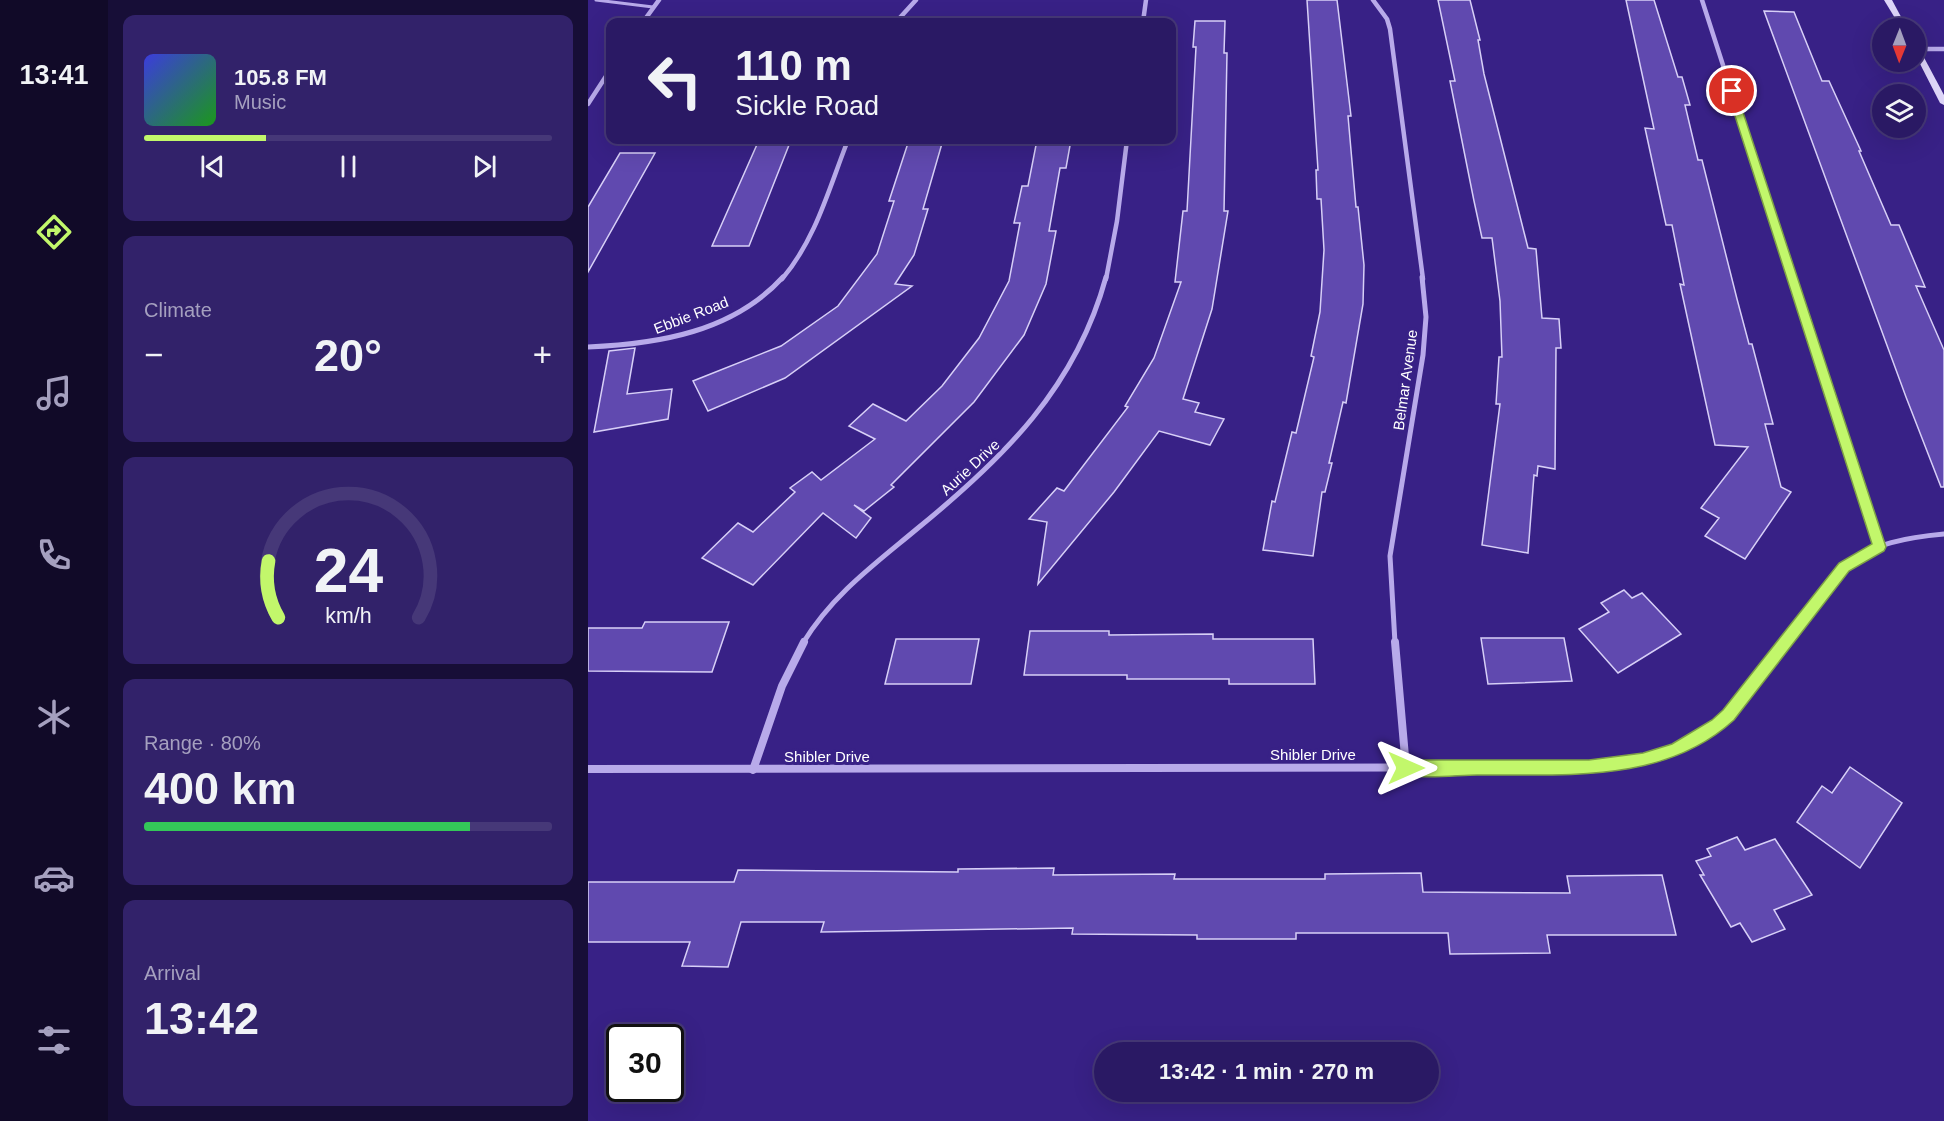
<!DOCTYPE html>
<html lang="en">
<head>
<meta charset="utf-8">
<style>
	:root { --surface:#2a1964; --page:#32226a; --text:#f1f3f6; --muted:#a5a0bf; --line:#463878; --accent:#c2f76b }
	body { margin:0; font-family:Helvetica,sans-serif; background:var(--page); color:var(--text); height:100vh; display:flex; flex-direction:column; font-size:22px; white-space:nowrap }
	* { box-sizing:border-box; margin:0 }
	p { font-size:20px; color:var(--muted) }
	.icon { flex:none; width:33px; height:33px; fill:none; stroke:currentColor; stroke-width:2; stroke-linecap:round; stroke-linejoin:round }
	.map { position:relative; flex:1; overflow:hidden }
	.side { display:flex; flex-direction:column; gap:15px; padding:15px; background:#170e37; width:480px }
	.side>* { flex:none }
	.top-card { position:absolute; left:18px; top:18px; width:570px; height:126px; border-radius:12px; box-shadow:0 6px 24px #0002,0 0 0 2px var(--line); background:#2a1964; color:var(--text); overflow:hidden }
	.needle { width:39px; rotate:181deg }
	.controls { position:absolute; left:1284px; top:18px; display:grid; gap:12px }
	.controls a { display:grid; place-items:center; width:54px; height:54px; border-radius:50%; background:var(--surface); box-shadow:0 6px 24px #0002,0 0 0 2px var(--line); font-size:30px }
	.speed { position:absolute; left:18px; top:1024px; display:flex; gap:12px; font-size:30px; font-weight:700; text-align:center }
	.speed>* { display:grid; place-content:center; width:78px; height:78px; border-radius:50%; background:var(--surface); box-shadow:0 6px 24px #0002,0 0 0 2px var(--line); line-height:1 }
	.speed .limit { border:3px solid #111; border-radius:9px; background:#fff; color:#111 }
	.pin { position:absolute; display:grid; place-items:center; width:51px; height:51px; color:#fff; margin:-26px; border:3px solid #fff; border-radius:50%; box-shadow:0 2px 6px #0007 }
	.me { position:absolute; width:66px; margin:-33px; rotate:90deg; stroke-linejoin:round; filter:drop-shadow(0 0 4px #0008) }
	.turn { display:flex; align-items:center; gap:21px; height:126px; padding:0 30px; font-size:27px }
	.turn .icon { width:78px; height:78px; stroke-width:2.5 }
	.turn b { display:block; font-size:42px; line-height:51px }
	.big { font-size:45px; font-weight:600; line-height:1.1 }
	.side .card { flex:1; display:flex; flex-direction:column; justify-content:center; gap:9px; min-width:0; padding:0 21px; border-radius:12px; background:var(--page) }
	.side .dial { align-items:center; gap:0 }
	.dial svg { height:156px; overflow:visible; fill:none; stroke:var(--line); stroke-width:7; stroke-linecap:round; text-anchor:middle }
	.dial text { fill:var(--text); stroke:none }
	.song { display:flex; align-items:center; gap:18px }
	.cover { width:72px; height:72px; border-radius:9px; background:linear-gradient(135deg,hsl(240 70% 55%),hsl(120 70% 35%)) }
	.played { height:6px; border-radius:3px; background:linear-gradient(90deg,var(--accent) 30%,var(--line) 30%) }
	.keys { display:flex; justify-content:space-around; direction:ltr }
	.heat { display:flex; justify-content:space-between; align-items:center; font-size:33px; direction:ltr }
	.charge { height:9px; border-radius:4px; background:linear-gradient(90deg,#34c759 80%,var(--line) 0) }
	.trip { position:absolute; left:506px; top:1042px; width:345px; height:60px; border-radius:30px; background:var(--surface); box-shadow:0 6px 24px #0002,0 0 0 2px var(--line); font-weight:600; line-height:60px; text-align:center }
	main { display:flex; flex:1; min-height:0 }
	.tabs { display:flex; flex-direction:column; width:108px; justify-content:space-around; align-items:center; background:#110a28; color:var(--muted) }
	.tabs .icon { width:42px; height:42px }
	.tabs .on { color:var(--accent) }
	.tabs b { font-size:27px; color:var(--text) }
	.map>svg:first-child { display:block }
	.building { fill:#6049af; stroke:#d7cff7; stroke-width:1.5 }
	.lines { fill:none; stroke-linecap:round; stroke-linejoin:round }
	.service { stroke:#b8aaea; stroke-width:3 }
	.minor-far2 { stroke:#b8aaea; stroke-width:4.5 }
	.minor-far1 { stroke:#b8aaea; stroke-width:5 }
	.minor { stroke:#b8aaea; stroke-width:8 }
	.secondary { fill:#ddd5f8; fill-rule:evenodd }
	.route { fill:#c2f76b; stroke:#7ea146; stroke-width:1.5 }
	.labels { text-anchor:middle; dominant-baseline:central; stroke-width:6; stroke-linejoin:round; paint-order:stroke }
	.street-label { font-size:15px; fill:#fff; stroke:#382186 }
</style>
</head>
<body>
<main>
<nav class="tabs">
<b>13:41</b>
<svg class="icon on" aria-label="directions" viewBox="0 0 24 24"><path d="M12 3l9 9-9 9-9-9zM9 14v-3h6M13 9l2 2-2 2"/></svg>
<svg class="icon" aria-label="music" viewBox="0 0 24 24"><path d="M9 18V5l10-2v13"/><circle cx="6" cy="18" r="3"/><circle cx="16" cy="16" r="3"/></svg>
<svg class="icon" aria-label="phone" viewBox="0 0 24 24"><path d="M5 4h4l2 5-3 2q2 4 5 5l2-3 5 2v4C11 20 4 13 5 4z"/></svg>
<svg class="icon" aria-label="climate" viewBox="0 0 24 24"><path d="M12 3v18M4 7l16 10M4 17L20 7"/></svg>
<svg class="icon" aria-label="car" viewBox="0 0 24 24"><path d="M5 17H2v-5l4-1 3-4h7l3 4 3 1v5h-3M9 17h6M6 11h13"/><circle cx="7" cy="17" r="2"/><circle cx="17" cy="17" r="2"/></svg>
<svg class="icon" aria-label="filters" viewBox="0 0 24 24"><path d="M4 7h16M4 17h16"/><circle cx="9" cy="7" r="2"/><circle cx="15" cy="17" r="2"/></svg>
</nav>
<section class="side">
<div class="card">
<div class="song"><i class="cover"></i><div><b>105.8 FM</b><p>Music</p></div></div>
<div class="played"></div>
<div class="keys"><svg class="icon" aria-label="previous" viewBox="0 0 24 24"><path d="M18 5L8 12l10 7zM5 5v14"/></svg><svg class="icon" aria-label="pause" viewBox="0 0 24 24"><path d="M8 5v14M16 5v14"/></svg><svg class="icon" aria-label="next" viewBox="0 0 24 24"><path d="M6 5l10 7-10 7zM19 5v14"/></svg></div>
</div>
<div class="card"><p>Climate</p>
<div class="heat"><a>−</a><b class="big">20°</b><a>+</a></div>
</div>
<div class="card dial"><svg viewBox="0 0 100 80">
<path d="M14 69A42 42 0 1 1 86 69"/>
<path d="M14 69A42 42 0 0 1 9 40" stroke="#c2f76b"/>
<text x="50" y="56" font-size="32" font-weight="700">24</text>
<text x="50" y="72" font-size="11">km/h</text>
</svg></div>
<div class="card"><p>Range · 80%</p><b class="big">400 km</b><div class="charge"></div></div>
<div class="card"><p>Arrival</p><b class="big">13:42</b></div>
</section>
<div class="map">
<svg width="1356" height="1121" viewBox="0 0 1356 1121">
	<rect width="100%" height="100%" fill="#382186"/>
	<g class="building">
		<polygon points="719,0 749,0 763,116 760,116 768,207 770,207 776,265 775,304 758,403 755,402 741,463 744,463 737,492 734,492 725,556 675,550 684,501 687,502 704,432 708,433 726,357 723,356 732,312 736,250 733,199 729,199 728,170 730,170"/>
		<polygon points="850,0 882,0 892,40 890,40 896,74 940,248 948,249 954,318 971,319 973,348 968,348 967,469 950,466 949,476 946,475 940,553 894,545 912,404 908,404 911,357 914,357 912,301 904,238 894,238 886,201 862,81 867,81"/>
		<polygon points="1038,0 1066,0 1090,77 1094,77 1102,105 1097,105 1110,160 1114,160 1149,299 1161,344 1164,344 1185,424 1177,424 1193,487 1203,492 1157,559 1117,536 1131,518 1113,508 1160,447 1127,445 1092,284 1096,285 1084,225 1078,225 1057,128 1066,129"/>
		<polygon points="1176,11 1206,12 1234,81 1241,81 1273,151 1271,151 1303,225 1311,225 1337,287 1328,286 1356,350 1356,487 1353,487 1318,397"/>
		<polygon points="607,21 637,21 636,53 639,53 636,211 640,211 624,309 595,399 611,403 607,412 636,419 622,445 571,431 526,492 450,584 459,522 441,519 469,488 476,491 540,407 537,406 566,358 593,282 587,282 595,211 599,211 608,47 605,47"/>
		<polygon points="171,140 203,140 161,246 124,246"/>
		<polygon points="321,140 355,140 335,209 340,209 326,255 307,284 324,286 197,378 120,411 105,381 193,346 250,306 289,254 306,201 301,201"/>
		<polygon points="449,140 483,140 478,168 472,168 461,231 468,231 458,284 436,335 386,402 303,485 306,487 276,511 266,505 283,518 268,538 235,513 165,585 114,558 150,523 165,532 207,492 202,488 224,472 233,480 287,439 261,426 285,404 318,421 354,386 391,338 421,281 432,223 426,223 434,186 440,186"/>
		<polygon points="32,153 67,153 0,272 0,207"/>
		<polygon points="47,348 39,394 84,389 80,419 6,432 21,351"/>
		<polygon points="1036,590 1044,598 1054,593 1093,634 1030,673 991,629 1021,612 1013,603"/>
		<polygon points="57,622 141,622 124,672 0,671 0,628 54,628"/>
		<polygon points="442,631 521,631 521,635 625,634 625,639 725,639 727,684 641,684 641,679 539,679 539,675 436,675"/>
		<polygon points="893,638 976,638 984,681 900,684"/>
		<polygon points="308,639 391,639 383,684 297,684"/>
		<polygon points="1262,767 1314,803 1272,868 1209,822 1234,786 1244,793"/>
		<polygon points="1149,837 1157,850 1187,839 1224,895 1186,910 1197,929 1164,942 1152,923 1143,927 1112,875 1116,875 1108,861 1123,856 1119,849"/>
		<polygon points="466,868 465,875 587,874 586,879 737,879 737,874 833,873 835,892 982,893 979,876 1074,875 1088,935 959,935 962,953 862,954 860,933 708,933 708,939 609,939 609,935 484,934 485,928 233,932 236,922 153,922 140,967 94,966 102,942 0,942 0,882 146,882 150,870 370,872 370,869"/>
	</g>
	<g class="lines">
		<polyline class="service" points="8,0 65,7"/>
		<g class="minor-far2">
			<polyline points="785,0 799,19 802,29 835,279"/>
			<polyline points="1114,0 1204,279"/>
			<polyline points="55,22 71,0"/>
			<polyline points="308,22 328,0"/>
			<polyline points="555,22 558,0"/>
			<polyline points="1328,49 1356,49"/>
			<polyline points="0,104 22,70"/>
			<path d="M194,279C228,239 241,188 260,140"/>
			<polyline points="518,279 529,221 539,140"/>
		</g>
		<g class="minor-far1">
			<polyline points="1204,277 1291,547"/>
			<path d="M0,347C70,344 145,332 195,277"/>
			<path d="M215,643C245,594 287,564 330,528C416,458 488,387 518,277"/>
			<polyline points="807,643 802,556 835,355 838,317 834,277"/>
			<path d="M1197,643C1214,621 1236,585 1256,567C1282,543 1323,537 1356,534"/>
		</g>
		<g class="minor">
			<polyline points="807,642 818,768"/>
			<path d="M0,769L1001,767C1053,760 1100,752 1141,715L1198,642"/>
			<polyline points="165,770 194,686 216,642"/>
		</g>
		<g class="secondary">
			<polygon points="1296,0 1304,0 1319,28 1313,28"/>
			<polygon points="1328,48 1332,50 1356,95 1356,105 1352,103 1328,56"/>
		</g>
	</g>
	<path class="route" d="M1144,88L1148,91L1298,547L1296,551L1261,571L1146,720C1076,784 978,774 889,775C869,775 830,780 812,773L810,768L812,763L818,760H1001L1055,753L1084,744L1124,720L1135,710L1251,563L1284,544L1139,91Z"/>
	<g class="labels">
		<g class="street-label">
			<text transform="translate(103 315) rotate(-21)">Ebbie Road</text>
			<text transform="translate(817 380) rotate(-82)">Belmar Avenue</text>
			<text transform="translate(382 467) rotate(-43)">Aurie Drive</text>
			<text x="725" y="754">Shibler Drive</text>
			<text x="239" y="756">Shibler Drive</text>
		</g>
	</g>
</svg>
<div class="controls">
<a><svg class="needle" viewBox="-14 -14 28 28"><path d="M0-13l5 13h-10z" fill="#e53935"/><path d="M0 13l5-13h-10z" fill="#a5a0bf"/></svg></a>
<a><svg class="icon" aria-label="layers" viewBox="0 0 24 24"><path d="M12 4l9 5-9 5-9-5zM3 14l9 5 9-5"/></svg></a>
</div>
<div class="speed"><div class="limit">30</div></div>
<div class="pin" style="left:1144px;top:91px;background:#d93025"><svg class="icon" aria-label="arrive" viewBox="0 0 24 24"><path d="M6 21V4h12l-3 4 3 4H6"/></svg></div>
<svg class="me" style="left:818px;top:768px" viewBox="-20 -20 40 40"><path d="M0-17L14 15 0 8-14 15z" fill="#c2f76b" stroke="#fff" stroke-width="4"/></svg>
<div class="trip">13:42 · 1 min · 270 m</div>
<div class="top-card">
<div class="turn"><svg class="icon" aria-label="left" viewBox="0 0 24 24"><path d="M17 20v-9H6M10 6l-5 5 5 5"/></svg><div><b>110 m</b>Sickle Road</div></div>
</div>
</div>
</main>
</body>
</html>
